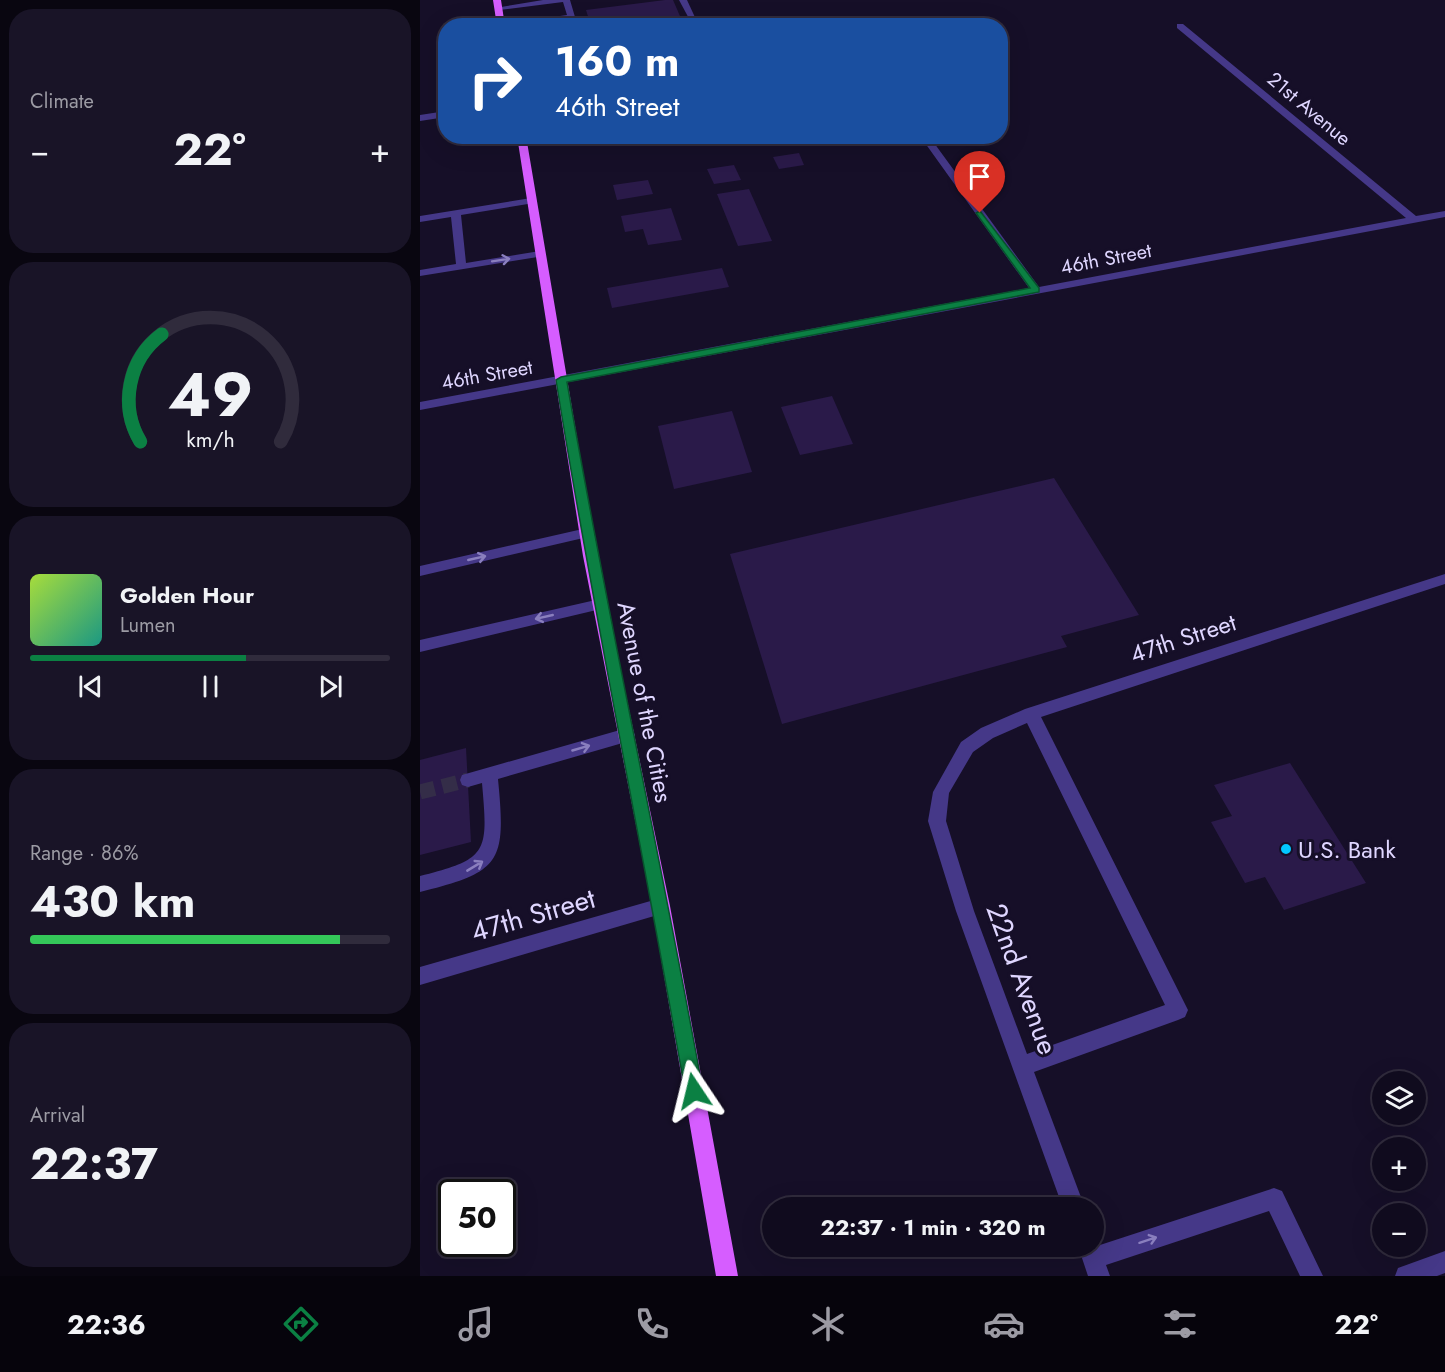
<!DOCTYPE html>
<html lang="en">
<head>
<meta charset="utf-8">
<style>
	:root { --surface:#100b1e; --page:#191427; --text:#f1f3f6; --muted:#9c9ba4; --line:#302b3c; --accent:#0b8043 }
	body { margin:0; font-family:Jost,sans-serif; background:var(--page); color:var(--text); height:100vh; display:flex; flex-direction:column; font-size:22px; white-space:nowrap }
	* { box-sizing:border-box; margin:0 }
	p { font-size:20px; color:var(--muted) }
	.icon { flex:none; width:33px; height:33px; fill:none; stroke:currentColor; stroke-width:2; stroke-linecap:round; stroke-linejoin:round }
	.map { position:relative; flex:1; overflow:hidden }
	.sheet { display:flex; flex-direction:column; gap:9px; padding:9px; background:#090610; width:420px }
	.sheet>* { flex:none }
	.banner { position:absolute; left:18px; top:18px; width:570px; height:126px; border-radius:24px; box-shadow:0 6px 24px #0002,0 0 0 2px var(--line); background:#1a4fa0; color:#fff; overflow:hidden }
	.buttons { position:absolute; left:952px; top:1071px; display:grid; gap:12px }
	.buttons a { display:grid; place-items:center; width:54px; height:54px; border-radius:50%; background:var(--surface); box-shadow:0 6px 24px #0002,0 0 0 2px var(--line); font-size:30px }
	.speed { position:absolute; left:18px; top:1179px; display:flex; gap:12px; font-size:30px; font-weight:700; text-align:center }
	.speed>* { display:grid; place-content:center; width:78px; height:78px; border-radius:50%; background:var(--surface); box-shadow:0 6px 24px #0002,0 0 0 2px var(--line); line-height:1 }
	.speed .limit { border:3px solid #111; border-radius:9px; background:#fff; color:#111 }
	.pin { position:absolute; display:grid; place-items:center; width:51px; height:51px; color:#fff; margin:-62px -26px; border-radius:50% 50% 50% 0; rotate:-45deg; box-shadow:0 0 6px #0007 }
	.pin .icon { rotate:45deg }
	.me { position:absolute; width:66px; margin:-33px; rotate:350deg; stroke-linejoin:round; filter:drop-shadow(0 0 4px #0008) }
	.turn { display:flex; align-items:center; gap:21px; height:126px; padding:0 18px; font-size:27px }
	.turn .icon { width:78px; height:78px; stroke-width:2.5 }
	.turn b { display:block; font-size:42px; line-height:51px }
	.big { font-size:45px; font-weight:700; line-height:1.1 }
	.sheet .card { flex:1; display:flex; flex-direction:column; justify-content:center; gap:9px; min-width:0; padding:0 21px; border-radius:24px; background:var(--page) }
	.sheet .dial { align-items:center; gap:0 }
	.dial svg { height:156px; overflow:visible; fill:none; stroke:var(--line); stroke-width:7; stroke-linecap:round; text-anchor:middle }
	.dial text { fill:var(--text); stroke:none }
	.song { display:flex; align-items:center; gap:18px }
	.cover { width:72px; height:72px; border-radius:9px; background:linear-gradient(135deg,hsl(80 70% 55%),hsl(170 70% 35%)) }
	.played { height:6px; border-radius:3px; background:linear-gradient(90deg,var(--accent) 60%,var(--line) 60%) }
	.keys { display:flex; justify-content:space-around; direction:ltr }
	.heat { display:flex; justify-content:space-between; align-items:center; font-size:33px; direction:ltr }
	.charge { height:9px; border-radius:4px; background:linear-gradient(90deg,#34c759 86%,var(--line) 0) }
	.trip { position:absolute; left:342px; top:1197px; width:342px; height:60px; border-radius:30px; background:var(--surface); box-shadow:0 6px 24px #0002,0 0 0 2px var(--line); font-weight:700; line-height:60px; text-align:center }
	.tab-bar { display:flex; height:96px; justify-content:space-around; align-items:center; background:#06040c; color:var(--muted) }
	.tab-bar .icon { width:42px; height:42px }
	.tab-bar .current { color:var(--accent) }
	.tab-bar b { font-size:27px; color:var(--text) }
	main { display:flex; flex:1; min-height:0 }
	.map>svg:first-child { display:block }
	.building { fill:#2a1a49 }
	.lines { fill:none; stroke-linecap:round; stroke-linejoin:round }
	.minor-tunnel { stroke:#342d48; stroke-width:15; stroke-dasharray:15 8; stroke-linecap:butt }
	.minor { fill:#453888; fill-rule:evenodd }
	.major { fill:#d65dff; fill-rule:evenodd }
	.oneway { stroke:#8a7fbe }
	.route { fill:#0b8043; stroke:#07532c; stroke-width:1.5 }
	.poi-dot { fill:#02c7ff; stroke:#160f28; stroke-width:2 }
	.labels { text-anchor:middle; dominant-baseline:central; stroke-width:6; stroke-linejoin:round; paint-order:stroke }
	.far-street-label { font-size:20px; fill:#dfd6ff; stroke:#160f28 }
	.street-label { font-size:24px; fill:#dfd6ff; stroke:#160f28 }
	.poi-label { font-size:24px; fill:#dfd6ff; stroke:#160f28; text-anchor:start }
	.near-street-label { font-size:28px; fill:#dfd6ff; stroke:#160f28 }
</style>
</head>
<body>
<main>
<section class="sheet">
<div class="card"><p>Climate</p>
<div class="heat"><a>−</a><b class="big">22°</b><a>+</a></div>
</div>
<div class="card dial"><svg viewBox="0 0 100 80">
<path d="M14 69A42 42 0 1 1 86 69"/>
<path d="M14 69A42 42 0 0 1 25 14" stroke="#0b8043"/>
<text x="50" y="56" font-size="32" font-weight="700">49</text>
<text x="50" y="72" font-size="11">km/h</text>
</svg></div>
<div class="card">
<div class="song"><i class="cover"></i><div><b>Golden Hour</b><p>Lumen</p></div></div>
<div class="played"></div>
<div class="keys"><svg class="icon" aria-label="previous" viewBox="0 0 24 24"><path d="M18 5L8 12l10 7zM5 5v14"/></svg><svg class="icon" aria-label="pause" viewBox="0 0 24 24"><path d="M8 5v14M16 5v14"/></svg><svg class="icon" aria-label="next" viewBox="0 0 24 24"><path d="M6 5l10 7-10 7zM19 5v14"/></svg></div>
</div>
<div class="card"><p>Range · 86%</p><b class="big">430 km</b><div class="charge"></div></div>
<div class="card"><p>Arrival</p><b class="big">22:37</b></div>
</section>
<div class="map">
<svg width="1025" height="1276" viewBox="0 0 1025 1276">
	<rect width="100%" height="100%" fill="#160f28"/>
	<g class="building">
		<polygon points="245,0 253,0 263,23 171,26 166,10"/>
		<polygon points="379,153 384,165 359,169 353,157"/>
		<polygon points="314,165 321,180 294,184 287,169"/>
		<polygon points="228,180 233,194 197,200 193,185"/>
		<polygon points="329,189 352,241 318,246 297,194"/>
		<polygon points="251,208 262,240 228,245 223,229 205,232 201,216"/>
		<polygon points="302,268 309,287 192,308 187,288"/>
		<polygon points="412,396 433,444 380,455 361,407"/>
		<polygon points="312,411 332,472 254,489 238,426"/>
		<polygon points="634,478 719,615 641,636 647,647 362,724 310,554"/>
		<polygon points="46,748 51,842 0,855 0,760"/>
		<polygon points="870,763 946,883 864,910 845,877 825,883 791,822 812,816 794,785"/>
	</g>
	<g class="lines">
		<polyline class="minor-tunnel" points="0,792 48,780"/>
		<g class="minor">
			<polygon points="123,0 150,0 155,17 97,26 77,25 147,15 143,2 79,10 75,8"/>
			<polygon points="259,0 267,0 279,26 273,26"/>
			<polygon points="757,24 763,24 996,216 1025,211 1025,217 0,410 0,402 609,288 500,136 509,136 619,287 986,218 757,28"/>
			<polygon points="26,111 26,117 0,121 0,115"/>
			<polygon points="111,198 116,201 114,203 41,215 46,263 120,251 124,252 124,256 0,276 0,270 36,264 31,217 0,222 0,216"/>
			<polygon points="167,528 174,533 172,536 0,576 0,566"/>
			<path d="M1025,574V584L621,717L768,1010L765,1017L758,1020L614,1072L665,1208H643L536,911L508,821L513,792L541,742L561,728L605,709ZM607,723L745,1005L607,1054L554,911L526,821L529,793L553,752L573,738Z"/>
			<polygon points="180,599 185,600 187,604 185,608 0,652 0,640"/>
			<path d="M207,728L213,730L215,735L213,740L78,779C86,862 82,872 0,892V876C69,859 68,852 62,783L48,787L42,785L40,780L42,775Z"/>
			<polygon points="241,898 247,900 250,906 247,912 241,914 0,985 0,967"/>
			<polygon points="854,1188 862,1191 903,1276 880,1276 849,1211 686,1265 690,1276 668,1276 658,1246 674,1246 674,1237 680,1245"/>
			<polygon points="1025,1251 1025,1273 1017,1276 975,1276 978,1268"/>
		</g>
		<g class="major">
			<polygon points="73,0 81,0 85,26 77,26"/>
			<polygon points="97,136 106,136 177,556 250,906 318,1276 296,1276 232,906 163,556"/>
		</g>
	</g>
	<defs><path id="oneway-shaft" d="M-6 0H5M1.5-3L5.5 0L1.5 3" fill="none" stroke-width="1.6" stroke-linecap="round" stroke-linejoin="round" transform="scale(1.5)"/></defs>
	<g class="oneway">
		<use href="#oneway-shaft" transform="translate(81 260) rotate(-9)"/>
		<use href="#oneway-shaft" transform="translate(57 558) rotate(-13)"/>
		<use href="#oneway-shaft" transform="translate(124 617) rotate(167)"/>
		<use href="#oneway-shaft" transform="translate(161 748) rotate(-16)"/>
		<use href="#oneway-shaft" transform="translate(55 866) rotate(-31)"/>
		<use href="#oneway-shaft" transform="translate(728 1240) rotate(-18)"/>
	</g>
	<path class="route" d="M560,211L619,288V292L147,382C188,620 240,854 283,1091L281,1097L274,1100L268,1097L265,1091C224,854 174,618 136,380L141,377L610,288L556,213Z"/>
	<circle class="poi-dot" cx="866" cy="849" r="6"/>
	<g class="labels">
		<g class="far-street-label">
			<text transform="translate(889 109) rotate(40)">21st Avenue</text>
			<text transform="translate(686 259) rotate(-11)">46th Street</text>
			<text transform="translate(67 375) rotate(-10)">46th Street</text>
		</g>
		<g class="street-label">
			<text transform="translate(763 638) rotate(-18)">47th Street</text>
			<text transform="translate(225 702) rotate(79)">Avenue of the Cities</text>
		</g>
		<g class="poi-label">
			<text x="878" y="849">U.S. Bank</text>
		</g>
		<g class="near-street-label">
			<text transform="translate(113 915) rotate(-16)">47th Street</text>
			<text transform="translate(602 979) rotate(70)">22nd Avenue</text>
		</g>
	</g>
</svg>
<div class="buttons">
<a><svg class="icon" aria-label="layers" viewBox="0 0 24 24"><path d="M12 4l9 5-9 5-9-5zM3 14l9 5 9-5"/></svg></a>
<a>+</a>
<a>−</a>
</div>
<div class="speed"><div class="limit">50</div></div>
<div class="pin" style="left:560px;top:213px;background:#d93025"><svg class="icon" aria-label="arrive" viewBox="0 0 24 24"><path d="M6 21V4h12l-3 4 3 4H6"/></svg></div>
<svg class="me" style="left:274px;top:1091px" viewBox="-20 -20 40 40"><path d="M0-17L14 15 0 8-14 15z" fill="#0b8043" stroke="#fff" stroke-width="4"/></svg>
<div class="trip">22:37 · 1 min · 320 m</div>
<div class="banner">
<div class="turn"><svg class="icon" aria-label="right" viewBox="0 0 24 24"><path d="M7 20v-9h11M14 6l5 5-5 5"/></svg><div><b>160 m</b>46th Street</div></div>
</div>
</div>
</main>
<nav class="tab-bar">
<b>22:36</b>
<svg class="icon current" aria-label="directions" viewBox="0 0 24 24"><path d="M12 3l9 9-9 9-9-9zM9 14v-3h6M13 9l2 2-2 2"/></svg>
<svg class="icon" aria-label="music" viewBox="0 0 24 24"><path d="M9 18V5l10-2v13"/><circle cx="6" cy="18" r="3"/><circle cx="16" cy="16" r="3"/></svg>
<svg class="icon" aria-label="phone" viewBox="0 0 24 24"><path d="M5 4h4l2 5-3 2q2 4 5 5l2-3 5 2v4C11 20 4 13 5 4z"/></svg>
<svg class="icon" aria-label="climate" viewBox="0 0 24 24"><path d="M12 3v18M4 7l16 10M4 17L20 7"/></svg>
<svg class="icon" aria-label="car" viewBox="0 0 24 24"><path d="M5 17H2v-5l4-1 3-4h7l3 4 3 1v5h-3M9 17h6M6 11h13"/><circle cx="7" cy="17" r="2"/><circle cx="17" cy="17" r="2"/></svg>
<svg class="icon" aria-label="filters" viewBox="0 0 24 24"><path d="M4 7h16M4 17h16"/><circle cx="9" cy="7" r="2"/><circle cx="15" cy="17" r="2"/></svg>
<b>22°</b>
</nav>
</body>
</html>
